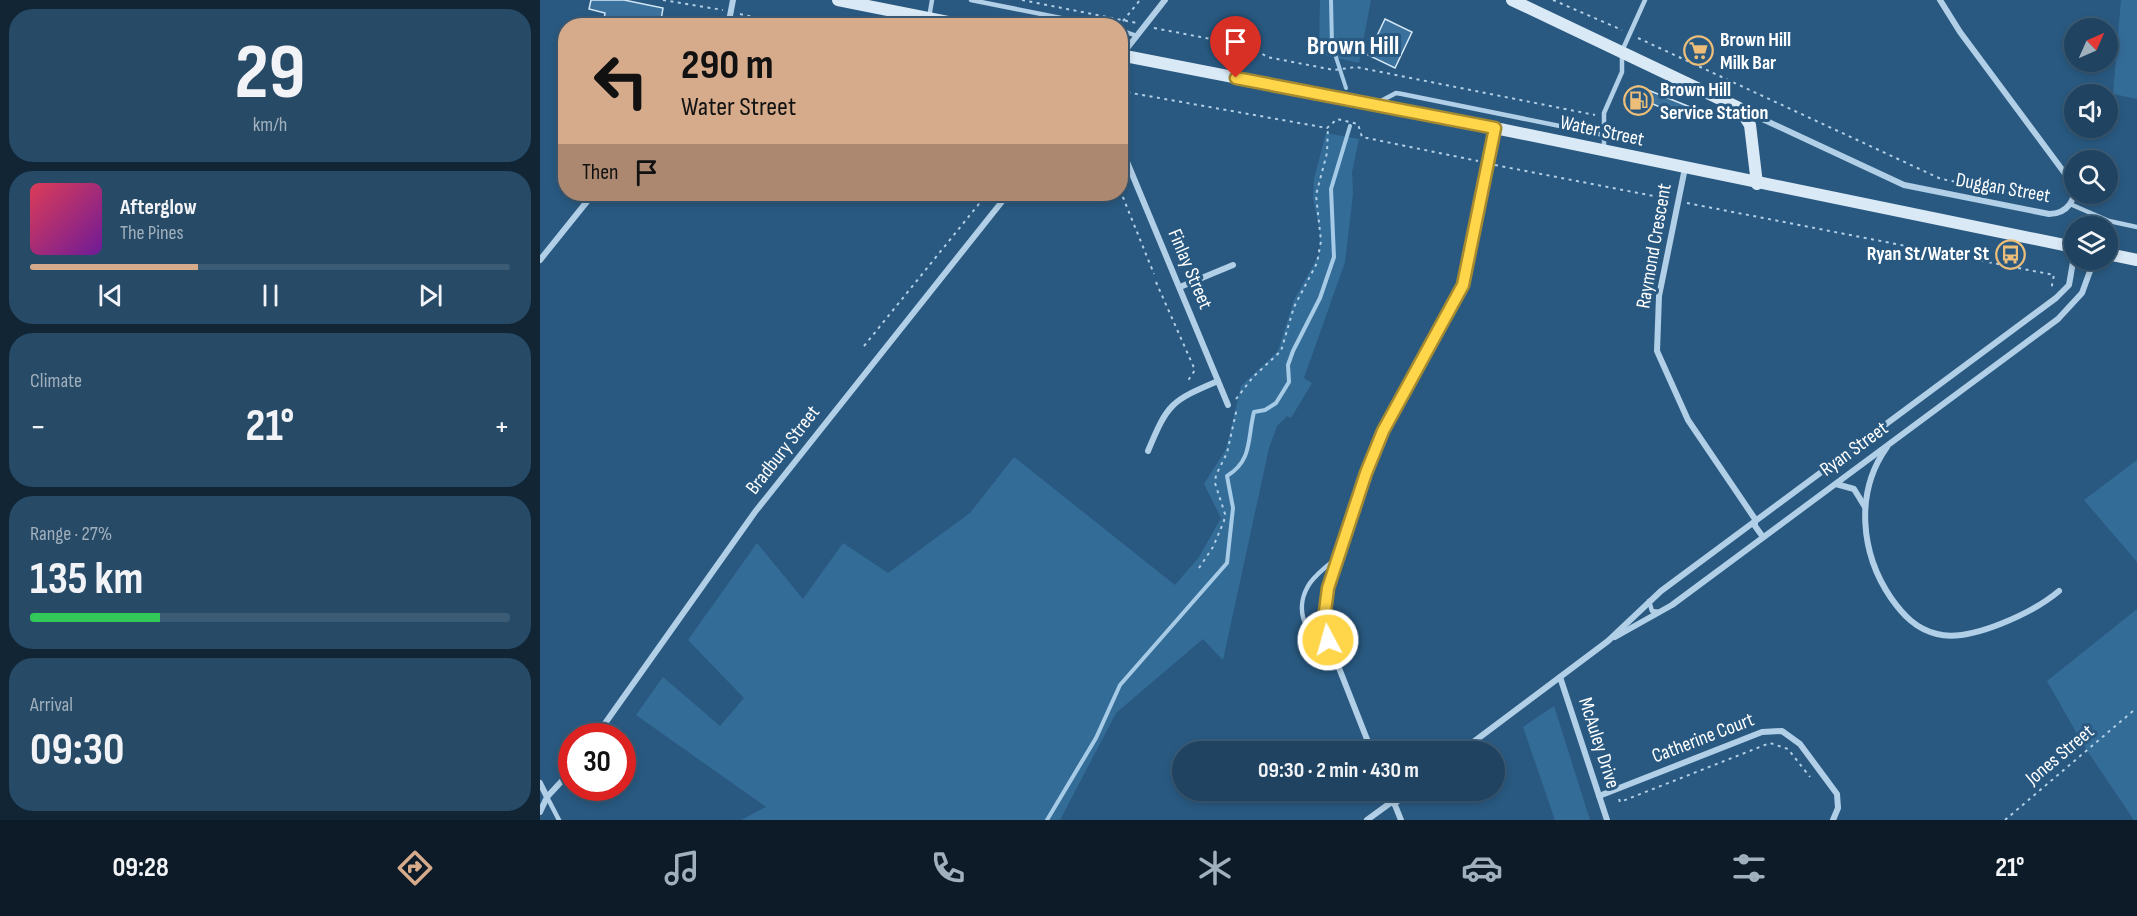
<!DOCTYPE html>
<html lang="en">
<head>
<meta charset="utf-8">
<style>
	:root { --surface:#1f4361; --page:#274a67; --text:#f1f3f6; --muted:#a1b0bd; --line:#3c5c76; --accent:#d6ab8b }
	body { margin:0; font-family:"Sofia Sans Condensed",sans-serif; background:var(--page); color:var(--text); height:100vh; display:flex; flex-direction:column; font-size:22px; white-space:nowrap }
	* { box-sizing:border-box; margin:0 }
	p { font-size:20px; color:var(--muted) }
	.icon { flex:none; width:33px; height:33px; fill:none; stroke:currentColor; stroke-width:2; stroke-linecap:round; stroke-linejoin:round }
	.map { position:relative; flex:1; overflow:hidden }
	.side { display:flex; flex-direction:column; gap:9px; padding:9px; background:#112535; width:540px }
	.side>* { flex:none }
	.hud { position:absolute; left:18px; top:18px; width:570px; height:183px; border-radius:24px; box-shadow:0 3px 9px #0003,0 0 0 2px var(--line); background:#d6ab8b; color:#111; overflow:hidden }
	.needle { width:39px; rotate:45deg }
	.controls { position:absolute; left:1524px; top:18px; display:grid; gap:12px }
	.controls a { display:grid; place-items:center; width:54px; height:54px; border-radius:50%; background:var(--surface); box-shadow:0 3px 9px #0003,0 0 0 2px var(--line); font-size:30px }
	.speed { position:absolute; left:18px; top:723px; display:flex; gap:12px; font-size:30px; font-weight:700; text-align:center }
	.speed>* { display:grid; place-content:center; width:78px; height:78px; border-radius:50%; background:var(--surface); box-shadow:0 3px 9px #0003,0 0 0 2px var(--line); line-height:1 }
	.speed .limit { border:9px solid #d22; background:#fff; color:#111 }
	.pin { position:absolute; display:grid; place-items:center; width:51px; height:51px; color:#fff; margin:-62px -26px; border-radius:50% 50% 50% 0; rotate:-45deg; box-shadow:0 0 6px #0007 }
	.pin .icon { rotate:45deg }
	.me { position:absolute; width:66px; margin:-33px; rotate:354deg; stroke-linejoin:round; filter:drop-shadow(0 0 4px #0008) }
	.turn { display:flex; align-items:center; gap:21px; height:126px; padding:0 24px; font-size:27px }
	.turn .icon { width:78px; height:78px; stroke-width:2.5 }
	.turn b { display:block; font-size:42px; line-height:51px }
	.then { display:flex; align-items:center; height:57px; padding:0 24px; background:#0003; gap:12px; font-size:22px }
	.big { font-size:45px; font-weight:700; line-height:1.1 }
	.side .tile { flex:1; display:flex; flex-direction:column; justify-content:center; gap:9px; min-width:0; padding:0 21px; border-radius:24px; background:var(--page) }
	.side .dial { align-items:center; gap:0 }
	.dial b { font-size:78px; line-height:1 }
	.song { display:flex; align-items:center; gap:18px }
	.cover { width:72px; height:72px; border-radius:9px; background:linear-gradient(135deg,hsl(350 70% 55%),hsl(280 70% 35%)) }
	.played { height:6px; border-radius:3px; background:linear-gradient(90deg,var(--accent) 35%,var(--line) 35%) }
	.keys { display:flex; justify-content:space-around; direction:ltr }
	.heat { display:flex; justify-content:space-between; align-items:center; font-size:33px; direction:ltr }
	.charge { height:9px; border-radius:4px; background:linear-gradient(90deg,#34c759 27%,var(--line) 0) }
	.trip { position:absolute; left:632px; top:741px; width:333px; height:60px; border-radius:30px; background:var(--surface); box-shadow:0 3px 9px #0003,0 0 0 2px var(--line); font-weight:700; line-height:60px; text-align:center }
	.menu { display:flex; height:96px; justify-content:space-around; align-items:center; background:#0c1b27; color:var(--muted) }
	.menu .icon { width:42px; height:42px }
	.menu .selected { color:var(--accent) }
	.menu b { font-size:27px; color:var(--text) }
	main { display:flex; flex:1; min-height:0 }
	.map>svg:first-child { display:block }
	.green { fill:#346c98 }
	.lines { fill:none; stroke-linecap:round; stroke-linejoin:round }
	.stream { stroke:#a6cbe6; stroke-width:4 }
	.building { fill:#3a719d; stroke:#d4e7f5; stroke-width:1.5 }
	.path { stroke:#b1cfe6; stroke-width:2; stroke-dasharray:3 4.5; stroke-linecap:butt }
	.lane { stroke:#b1cfe6; stroke-width:4.5 }
	.street { stroke:#b1cfe6; stroke-width:6 }
	.secondary { stroke:#dae9f6; stroke-width:12 }
	.route-casing { stroke:#a68a30; stroke-width:15 }
	.route { stroke:#ffd54a; stroke-width:10 }
	.labels { text-anchor:middle; dominant-baseline:central; stroke-width:6; stroke-linejoin:round; paint-order:stroke }
	.poi-label { font-size:20px; font-weight:bold; fill:#fff; stroke:#295981; text-anchor:start }
	.street-label { font-size:20px; fill:#fff; stroke:#295981 }
	.district-label { font-size:26px; font-weight:bold; fill:#fff; stroke:#295981 }
</style>
</head>
<body>
<main>
<section class="side">
<div class="tile dial"><b>29</b><p>km/h</p></div>
<div class="tile">
<div class="song"><i class="cover"></i><div><b>Afterglow</b><p>The Pines</p></div></div>
<div class="played"></div>
<div class="keys"><svg class="icon" aria-label="previous" viewBox="0 0 24 24"><path d="M18 5L8 12l10 7zM5 5v14"/></svg><svg class="icon" aria-label="pause" viewBox="0 0 24 24"><path d="M8 5v14M16 5v14"/></svg><svg class="icon" aria-label="next" viewBox="0 0 24 24"><path d="M6 5l10 7-10 7zM19 5v14"/></svg></div>
</div>
<div class="tile"><p>Climate</p>
<div class="heat"><a>−</a><b class="big">21°</b><a>+</a></div>
</div>
<div class="tile"><p>Range · 27%</p><b class="big">135 km</b><div class="charge"></div></div>
<div class="tile"><p>Arrival</p><b class="big">09:30</b></div>
</section>
<div class="map">
<svg width="1597" height="820" viewBox="0 0 1597 820">
	<rect width="100%" height="100%" fill="#295981"/>
	<g class="green">
		<polygon points="780,0 831,0 819,63 779,54"/>
		<polygon points="1581,0 1597,0 1597,99 1573,94"/>
		<polygon points="786,133 819,139 812,172 813,194 805,262 764,378 772,383 751,418 747,416 737,426 729,448 683,660 663,639 576,713 520,820 201,820 226,807 96,715 123,677 180,726 204,698 148,640 217,543 263,599 303,543 348,573 430,513 474,457 635,585 659,557 681,518 664,484 686,449 701,386 738,351 754,300 780,253 780,232 773,198 774,179"/>
		<polygon points="1597,460 1597,562 1544,500"/>
		<polygon points="1597,609 1597,820 1594,820 1544,746 1507,681"/>
		<polygon points="1014,706 1050,820 1015,820 983,727"/>
	</g>
	<g class="lines">
		<g class="stream">
			<polyline points="791,0 792,45 806,88"/>
			<path d="M507,820L556,738L580,685L687,563L693,508L687,476C713,460 707,439 714,412L725,410L736,403L749,382L748,365L753,351L780,298L794,257L791,189L810,126"/>
		</g>
	</g>
	<g class="building">
		<polygon points="51,0 84,0 123,8 120,26 63,26 65,13 49,9"/>
		<polygon points="845,19 872,32 855,68 828,55"/>
		<polygon points="1098,86 1155,109 1150,120 1106,101 1103,109 1090,104"/>
	</g>
	<g class="lines">
		<g class="path">
			<polyline points="123,0 183,10"/>
			<polyline points="482,0 597,23"/>
			<polyline points="1013,0 1082,30"/>
			<polyline points="200,14 253,26"/>
			<polyline points="583,21 600,0"/>
			<polyline points="614,28 712,47 727,57 794,70 816,67 1055,115"/>
			<polyline points="1098,38 1401,179 1462,190"/>
			<polyline points="580,91 787,128 797,119 818,124 822,137 938,161"/>
			<polyline points="955,165 1129,199"/>
			<polyline points="580,190 614,274"/>
			<polyline points="484,200 490,194"/>
			<polyline points="1147,203 1514,275 1511,290"/>
			<polyline points="616,282 655,370 649,379 651,382"/>
			<polyline points="324,346 447,194"/>
			<polyline points="696,399 713,377 741,351 754,307 777,263 781,241 776,195 787,153 788,127"/>
			<polyline points="659,568 673,547 684,521 685,514 675,483 676,475 687,453 697,408"/>
			<polyline points="1079,799 1080,802 1230,743 1248,749 1270,777"/>
			<polyline points="1465,820 1593,711"/>
		</g>
		<g class="lane">
			<polyline points="431,0 561,26"/>
			<polyline points="389,18 392,0"/>
			<polyline points="580,30 597,36"/>
			<polyline points="839,102 856,93 862,94 1064,135"/>
			<polyline points="1064,150 1064,113 1082,72 1082,51 1105,0"/>
			<polyline points="1530,204 1569,221 1597,227"/>
			<polyline points="1109,601 1112,611 1120,612"/>
			<path d="M788,640C761,635 755,605 770,583C777,573 788,565 798,557"/>
			<polyline points="7,797 19,820"/>
		</g>
		<g class="street">
			<polyline points="188,26 193,0"/>
			<polyline points="581,56 625,0"/>
			<path d="M1203,110L1364,185L1509,214C1527,214 1538,199 1532,183L1420,32L1400,0"/>
			<polyline points="580,145 688,405"/>
			<polyline points="1145,168 1119,296 1117,351 1148,420 1215,519 1215,526 1223,537"/>
			<polyline points="0,260 53,194"/>
			<polyline points="640,287 693,265"/>
			<path d="M1347,447C1314,493 1321,554 1351,598C1363,615 1376,629 1397,634C1430,643 1494,612 1519,591"/>
			<path d="M608,451C628,403 631,401 678,381"/>
			<polyline points="1296,484 1314,489 1325,507"/>
			<polyline points="1075,637 1132,605 1518,319 1542,293 1554,260"/>
			<polyline points="1020,677 1067,820"/>
			<polyline points="56,736 215,512 468,194"/>
			<polyline points="832,752 788,640 784,619 788,588 816,500 837,446 923,285 955,128"/>
			<polyline points="920,752 1068,641 1121,591 1516,298 1529,285 1534,256"/>
			<polyline points="0,783 7,797"/>
			<polyline points="849,790 861,820"/>
			<polyline points="1059,796 1222,732 1242,731 1260,744 1297,794 1298,808 1293,820"/>
			<polyline points="854,804 872,790"/>
			<polyline points="0,812 7,797 32,770"/>
			<polyline points="827,820 853,801"/>
		</g>
		<g class="secondary">
			<polyline points="298,0 428,26"/>
			<polyline points="972,0 1199,108 1210,125 1217,184"/>
			<polyline points="580,55 955,128 1534,247"/>
			<polyline points="1568,254 1597,260"/>
		</g>
	</g>
	<g class="lines">
		<defs>
			<polyline id="route" points="696,78 955,128 923,285 843,431 826,473 788,588 784,619 788,640"/>
		</defs>
		<use href="#route" class="route-casing"/>
		<use href="#route" class="route"/>
	</g>
	<defs>
		<symbol id="supermarket-ring" viewBox="-11 -11 22 22"><circle r="9.5" fill="#295981" stroke="#ecbe79" stroke-width="1.5"/><path d="M-6-5.5h2.5l.6 2H6L4.5 2H-2.5L-4.4-4H-6ZM-1.5 3.2a1.3 1.3 0 1 0 .1 0ZM3 3.2a1.3 1.3 0 1 0 .1 0Z" fill="#ecbe79"/></symbol>
		<symbol id="fuel-ring" viewBox="-11 -11 22 22"><circle r="9.5" fill="#295981" stroke="#ecbe79" stroke-width="1.5"/><path d="M-5.5-6h7V0h2V4h1.3V-2.5L3-4.5l.8-.8L6-3V5H2.5V1h-1V6h-7ZM-4.2-4.7v3.2H.2V-4.7Z" fill="#ecbe79"/></symbol>
		<symbol id="bus-ring" viewBox="-11 -11 22 22"><circle r="9.5" fill="#295981" stroke="#ecbe79" stroke-width="1.5"/><path d="M-5-6H5V4H4V6H2V4H-2V6H-4V4H-5ZM-3.5-4V0h7V-4ZM-3.5 1.2v1.5H-2V1.2ZM2 1.2v1.5H3.5V1.2Z" fill="#ecbe79"/></symbol>
	</defs>
	<g fill-rule="evenodd">
		<use href="#supermarket-ring" x="1142" y="34" width="33" height="33"/>
		<use href="#fuel-ring" x="1082" y="84" width="33" height="33"/>
		<use href="#bus-ring" x="1454" y="238" width="33" height="33"/>
	</g>
	<g class="labels">
		<g class="poi-label">
			<text x="1180" y="40">Brown Hill<tspan x="1180" dy="23">Milk Bar</tspan></text>
			<text x="1120" y="90">Brown Hill<tspan x="1120" dy="23">Service Station</tspan></text>
			<text x="1449" y="254" text-anchor="end">Ryan St/Water St</text>
		</g>
		<g class="street-label">
			<text transform="translate(1062 131) rotate(12)">Water Street</text>
			<text transform="translate(1463 188) rotate(10)">Duggan Street</text>
			<text transform="translate(1114 246) rotate(-80)">Raymond Crescent</text>
			<text transform="translate(650 269) rotate(67)">Finlay Street</text>
			<text transform="translate(1314 449) rotate(-36)">Ryan Street</text>
			<text transform="translate(243 450) rotate(-52)">Bradbury Street</text>
			<text transform="translate(1163 738) rotate(-21)">Catherine Court</text>
			<text transform="translate(1059 743) rotate(72)">McAuley Drive</text>
			<text transform="translate(1520 755) rotate(-40)">Jones Street</text>
		</g>
		<g class="district-label">
			<text x="813" y="46">Brown Hill</text>
		</g>
	</g>
</svg>
<div class="controls">
<a><svg class="needle" viewBox="-14 -14 28 28"><path d="M0-13l5 13h-10z" fill="#e53935"/><path d="M0 13l5-13h-10z" fill="#a1b0bd"/></svg></a>
<a><svg class="icon" aria-label="sound" viewBox="0 0 24 24"><path d="M4 9h4l5-4v14l-5-4H4zM17 9q2 3 0 6"/></svg></a>
<a><svg class="icon" aria-label="search" viewBox="0 0 24 24"><circle cx="10" cy="10" r="6"/><path d="M15 15l6 6"/></svg></a>
<a><svg class="icon" aria-label="layers" viewBox="0 0 24 24"><path d="M12 4l9 5-9 5-9-5zM3 14l9 5 9-5"/></svg></a>
</div>
<div class="speed"><div class="limit">30</div></div>
<div class="pin" style="left:696px;top:78px;background:#d93025"><svg class="icon" aria-label="arrive" viewBox="0 0 24 24"><path d="M6 21V4h12l-3 4 3 4H6"/></svg></div>
<svg class="me" style="left:788px;top:640px" viewBox="-20 -20 40 40"><circle r="17" fill="#ffd54a" stroke="#fff" stroke-width="3"/><path d="M0-11L8 9 0 5-8 9z" fill="#fff"/></svg>
<div class="trip">09:30 · 2 min · 430 m</div>
<div class="hud">
<div class="turn"><svg class="icon" aria-label="left" viewBox="0 0 24 24"><path d="M17 20v-9H6M10 6l-5 5 5 5"/></svg><div><b>290 m</b>Water Street</div></div>
<div class="then">Then<svg class="icon" aria-label="arrive" viewBox="0 0 24 24"><path d="M6 21V4h12l-3 4 3 4H6"/></svg></div>
</div>
</div>
</main>
<nav class="menu">
<b>09:28</b>
<svg class="icon selected" aria-label="directions" viewBox="0 0 24 24"><path d="M12 3l9 9-9 9-9-9zM9 14v-3h6M13 9l2 2-2 2"/></svg>
<svg class="icon" aria-label="music" viewBox="0 0 24 24"><path d="M9 18V5l10-2v13"/><circle cx="6" cy="18" r="3"/><circle cx="16" cy="16" r="3"/></svg>
<svg class="icon" aria-label="phone" viewBox="0 0 24 24"><path d="M5 4h4l2 5-3 2q2 4 5 5l2-3 5 2v4C11 20 4 13 5 4z"/></svg>
<svg class="icon" aria-label="climate" viewBox="0 0 24 24"><path d="M12 3v18M4 7l16 10M4 17L20 7"/></svg>
<svg class="icon" aria-label="car" viewBox="0 0 24 24"><path d="M5 17H2v-5l4-1 3-4h7l3 4 3 1v5h-3M9 17h6M6 11h13"/><circle cx="7" cy="17" r="2"/><circle cx="17" cy="17" r="2"/></svg>
<svg class="icon" aria-label="filters" viewBox="0 0 24 24"><path d="M4 7h16M4 17h16"/><circle cx="9" cy="7" r="2"/><circle cx="15" cy="17" r="2"/></svg>
<b>21°</b>
</nav>
</body>
</html>
